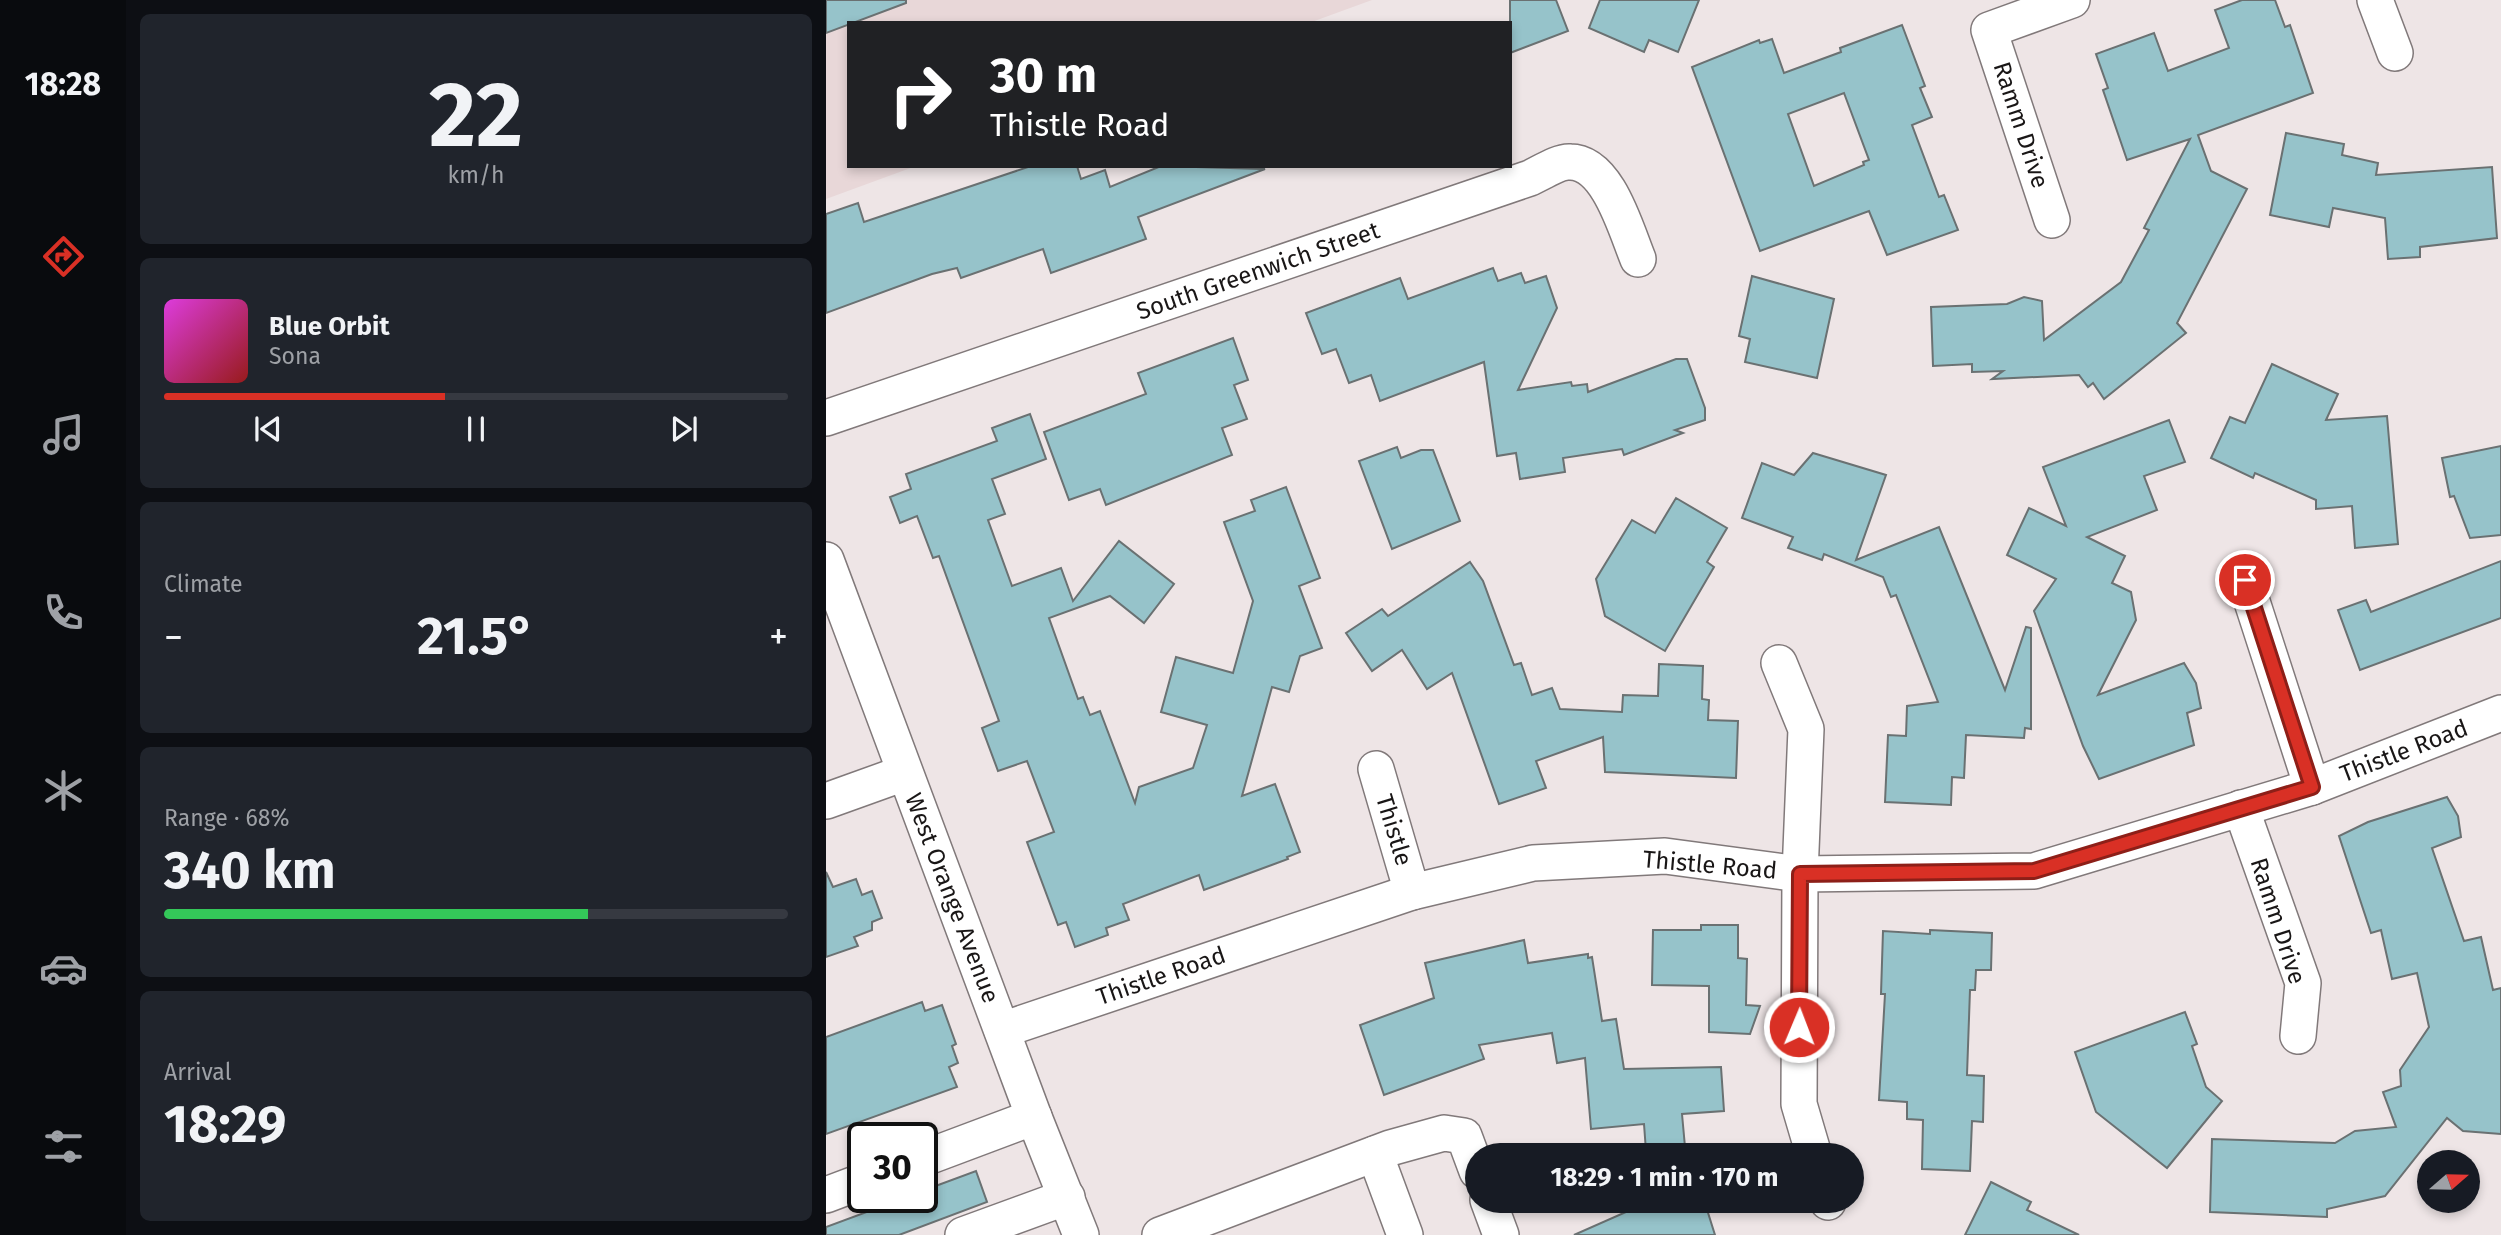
<!DOCTYPE html>
<html lang="en">
<head>
<meta charset="utf-8">
<style>
	:root { --surface:#171b24; --page:#20242c; --text:#f1f3f6; --muted:#9ea1a6; --line:#363941; --accent:#d93025 }
	body { margin:0; font-family:"Fira Sans",sans-serif; background:var(--page); color:var(--text); height:100vh; display:flex; flex-direction:column; font-size:26px; white-space:nowrap }
	* { box-sizing:border-box; margin:0 }
	p { font-size:23px; color:var(--muted) }
	.icon { flex:none; width:38px; height:38px; fill:none; stroke:currentColor; stroke-width:2; stroke-linecap:round; stroke-linejoin:round }
	.map { position:relative; flex:1; overflow:hidden }
	.side { display:flex; flex-direction:column; gap:14px; padding:14px; background:#0d0f14; width:700px }
	.side>* { flex:none }
	.hud { position:absolute; left:21px; top:21px; width:665px; height:147px; border-radius:0px; box-shadow:0 4px 10px #0003; background:#202124; color:#fff; overflow:hidden }
	.needle { width:46px; rotate:70deg }
	.tools { position:absolute; left:1591px; top:1150px; display:grid; gap:14px }
	.tools a { display:grid; place-items:center; width:63px; height:63px; border-radius:50%; background:var(--surface); box-shadow:0 4px 10px #0003; font-size:35px }
	.speed { position:absolute; left:21px; top:1122px; display:flex; gap:14px; font-size:35px; font-weight:700; text-align:center }
	.speed>* { display:grid; place-content:center; width:91px; height:91px; border-radius:50%; background:var(--surface); box-shadow:0 4px 10px #0003; line-height:1 }
	.speed .limit { border:4px solid #111; border-radius:10px; background:#fff; color:#111 }
	.pin { position:absolute; display:grid; place-items:center; width:60px; height:60px; color:#fff; margin:-30px; border:4px solid #fff; border-radius:50%; box-shadow:0 2px 7px #0007 }
	.me { position:absolute; width:77px; margin:-38px; rotate:1deg; stroke-linejoin:round; filter:drop-shadow(0 0 5px #0008) }
	.turn { display:flex; align-items:center; gap:24px; height:147px; padding:0 28px; font-size:32px }
	.turn .icon { width:91px; height:91px; stroke-width:2.5 }
	.turn b { display:block; font-size:49px; line-height:60px }
	.big { font-size:52px; font-weight:700; line-height:1.1 }
	.side .card { flex:1; display:flex; flex-direction:column; justify-content:center; gap:10px; min-width:0; padding:0 24px; border-radius:10px; background:var(--page) }
	.side .dial { align-items:center; gap:0 }
	.dial b { font-size:91px; line-height:1 }
	.song { display:flex; align-items:center; gap:21px }
	.cover { width:84px; height:84px; border-radius:10px; background:linear-gradient(135deg,hsl(300 70% 55%),hsl(0 70% 35%)) }
	.played { height:7px; border-radius:4px; background:linear-gradient(90deg,var(--accent) 45%,var(--line) 45%) }
	.keys { display:flex; justify-content:space-around; direction:ltr }
	.heat { display:flex; justify-content:space-between; align-items:center; font-size:38px; direction:ltr }
	.charge { height:10px; border-radius:5px; background:linear-gradient(90deg,#34c759 68%,var(--line) 0) }
	.trip { position:absolute; left:639px; top:1143px; width:399px; height:70px; border-radius:35px; background:var(--surface); box-shadow:0 4px 10px #0003; font-weight:700; line-height:70px; text-align:center }
	main { display:flex; flex:1; min-height:0 }
	.tab-bar { display:flex; flex-direction:column; width:126px; justify-content:space-around; align-items:center; background:#090b0e; color:var(--muted) }
	.tab-bar .icon { width:49px; height:49px }
	.tab-bar .on { color:var(--accent) }
	.tab-bar b { font-size:32px; color:var(--text) }
	.map>svg:first-child { display:block }
	.built { fill:#e8d7d8 }
	.building { fill:#96c3ca; stroke:#6a7172; stroke-width:2; fill-rule:evenodd }
	.lines { fill:none; stroke-linecap:round; stroke-linejoin:round }
	.minor-casing { stroke:#81797a; stroke-width:38 }
	.minor { stroke:#fff; stroke-width:35 }
	.route-casing { stroke:#8d1f18; stroke-width:18 }
	.route { stroke:#d93025; stroke-width:12 }
	.labels { text-anchor:middle; dominant-baseline:central; stroke-width:6; stroke-linejoin:round; paint-order:stroke }
	.street-label { font-size:24px; fill:#191616; stroke:#fff }
</style>
</head>
<body>
<main>
<nav class="tab-bar">
<b>18:28</b>
<svg class="icon on" aria-label="directions" viewBox="0 0 24 24"><path d="M12 3l9 9-9 9-9-9zM9 14v-3h6M13 9l2 2-2 2"/></svg>
<svg class="icon" aria-label="music" viewBox="0 0 24 24"><path d="M9 18V5l10-2v13"/><circle cx="6" cy="18" r="3"/><circle cx="16" cy="16" r="3"/></svg>
<svg class="icon" aria-label="phone" viewBox="0 0 24 24"><path d="M5 4h4l2 5-3 2q2 4 5 5l2-3 5 2v4C11 20 4 13 5 4z"/></svg>
<svg class="icon" aria-label="climate" viewBox="0 0 24 24"><path d="M12 3v18M4 7l16 10M4 17L20 7"/></svg>
<svg class="icon" aria-label="car" viewBox="0 0 24 24"><path d="M5 17H2v-5l4-1 3-4h7l3 4 3 1v5h-3M9 17h6M6 11h13"/><circle cx="7" cy="17" r="2"/><circle cx="17" cy="17" r="2"/></svg>
<svg class="icon" aria-label="filters" viewBox="0 0 24 24"><path d="M4 7h16M4 17h16"/><circle cx="9" cy="7" r="2"/><circle cx="15" cy="17" r="2"/></svg>
</nav>
<section class="side">
<div class="card dial"><b>22</b><p>km/h</p></div>
<div class="card">
<div class="song"><i class="cover"></i><div><b>Blue Orbit</b><p>Sona</p></div></div>
<div class="played"></div>
<div class="keys"><svg class="icon" aria-label="previous" viewBox="0 0 24 24"><path d="M18 5L8 12l10 7zM5 5v14"/></svg><svg class="icon" aria-label="pause" viewBox="0 0 24 24"><path d="M8 5v14M16 5v14"/></svg><svg class="icon" aria-label="next" viewBox="0 0 24 24"><path d="M6 5l10 7-10 7zM19 5v14"/></svg></div>
</div>
<div class="card"><p>Climate</p>
<div class="heat"><a>−</a><b class="big">21.5°</b><a>+</a></div>
</div>
<div class="card"><p>Range · 68%</p><b class="big">340 km</b><div class="charge"></div></div>
<div class="card"><p>Arrival</p><b class="big">18:29</b></div>
</section>
<div class="map">
<svg width="1675" height="1235" viewBox="0 0 1675 1235">
	<rect width="100%" height="100%" fill="#eee5e6"/>
	<polygon class="built" points="0,0 546,0 483,23 23,23 23,166 90,166 0,199"/>
	<g class="building">
		<polygon points="0,0 80,0 80,3 0,33"/>
		<polygon points="684,0 730,0 742,31 684,53"/>
		<polygon points="774,0 873,0 852,52 823,40 818,52 763,28"/>
		<polygon points="1416,0 1449,0 1459,27 1464,25 1487,93 1372,135 1385,171 1421,189 1351,323 1360,333 1278,399 1267,383 1262,387 1253,375 1166,379 1177,371 1146,372 1146,364 1107,366 1105,307 1181,304 1198,297 1216,301 1218,340 1295,282 1323,230 1318,228 1364,139 1301,160 1277,90 1282,88 1270,54 1328,33 1342,71 1403,48 1389,10"/>
		<path d="M1076,25L1099,86L1094,88L1106,117L1086,125L1113,197L1118,195L1132,230L1061,255L1043,211L934,251L866,67L933,40L934,43L946,39L958,73L1015,52L1014,48ZM1018,93L1043,160L1037,162L1038,165L988,186L962,114Z"/>
		<polygon points="1460,133 1518,144 1516,155 1552,163 1550,175 1666,167 1671,238 1594,247 1594,257 1562,259 1559,218 1507,208 1503,227 1444,215"/>
		<polygon points="205,166 251,166 255,179 279,170 284,187 335,166 439,169 312,217 320,239 225,273 217,249 135,278 131,268 106,274 0,313 0,214 32,203 38,222"/>
		<polygon points="667,268 672,281 695,273 699,283 720,276 731,308 692,390 745,382 746,386 761,384 762,392 850,359 861,359 879,408 879,420 849,430 857,433 798,455 796,449 737,458 739,472 694,479 690,453 671,456 658,362 554,401 545,375 523,383 510,349 496,354 480,313 574,278 582,299"/>
		<polygon points="926,276 1008,299 991,378 919,362 924,339 913,336"/>
		<polygon points="407,338 422,380 408,385 421,419 396,428 406,455 280,505 274,489 243,500 218,432 320,394 312,373"/>
		<polygon points="1446,364 1512,394 1500,420 1561,416 1572,544 1529,548 1526,506 1490,509 1490,500 1429,473 1427,478 1385,458 1404,417 1419,423"/>
		<polygon points="204,414 220,459 166,479 179,514 162,520 186,586 235,568 247,601 293,541 348,584 318,623 284,596 223,618 252,699 257,697 264,715 274,711 309,803 313,787 367,768 381,725 335,712 350,657 407,673 427,601 398,522 429,511 425,500 460,487 494,578 473,586 496,648 474,656 463,692 446,687 416,796 449,784 474,852 461,857 462,859 378,890 373,875 297,904 303,920 280,928 282,935 249,947 240,922 232,925 201,842 228,832 201,761 172,771 156,728 173,721 113,556 107,558 91,516 74,523 64,497 85,489 80,474 171,441 166,428"/>
		<polygon points="1343,420 1359,462 1318,476 1331,510 1261,537 1299,556 1286,583 1305,592 1310,620 1272,695 1358,663 1370,683 1375,708 1361,713 1368,745 1273,779 1257,746 1208,611 1230,579 1181,555 1203,508 1240,526 1217,467"/>
		<polygon points="1675,446 1675,535 1644,538 1628,496 1624,497 1616,458"/>
		<polygon points="571,447 575,458 595,450 607,450 634,521 566,549 533,461"/>
		<polygon points="987,453 1060,475 1030,560 1113,527 1179,690 1200,627 1205,628 1205,729 1199,728 1198,738 1140,735 1138,778 1126,777 1125,805 1059,802 1062,735 1080,736 1081,706 1112,702 1070,595 1065,597 1057,577 998,554 996,560 962,548 967,537 916,518 936,463 968,475"/>
		<polygon points="850,498 901,528 881,562 888,567 839,651 779,616 770,579 806,520 829,533"/>
		<polygon points="1675,561 1675,618 1534,670 1512,610 1540,600 1545,612"/>
		<polygon points="644,562 657,581 688,665 695,663 706,695 726,688 734,709 796,712 797,695 832,696 833,664 877,666 876,699 883,700 882,720 912,721 910,778 779,772 777,737 710,761 720,788 673,804 626,673 601,689 576,650 546,671 520,633 556,609 562,616"/>
		<polygon points="1621,797 1632,816 1635,837 1606,848 1638,941 1655,937 1667,990 1675,988 1675,1134 1637,1131 1621,1118 1559,1196 1501,1209 1501,1217 1384,1212 1386,1139 1509,1143 1529,1131 1570,1127 1557,1092 1575,1086 1574,1070 1603,1027 1591,973 1566,979 1555,930 1545,933 1513,836 1542,822"/>
		<polygon points="0,872 7,887 30,879 36,895 46,891 56,918 46,922 46,930 28,937 32,946 0,957"/>
		<polygon points="875,925 912,925 912,958 921,959 920,1005 934,1006 924,1034 883,1032 883,986 826,985 827,930 875,930"/>
		<polygon points="1104,930 1166,933 1165,970 1150,970 1149,990 1144,990 1141,1075 1158,1076 1157,1122 1146,1121 1144,1171 1096,1169 1097,1120 1081,1119 1081,1102 1053,1100 1059,994 1055,994 1057,931 1104,934"/>
		<polygon points="698,940 702,963 762,954 762,958 766,957 776,1021 790,1019 798,1069 895,1067 898,1111 856,1114 859,1147 840,1151 820,1151 818,1124 765,1129 759,1058 731,1063 726,1033 653,1045 658,1059 558,1095 534,1025 608,998 599,963"/>
		<polygon points="96,1002 99,1011 116,1005 130,1044 126,1046 132,1063 123,1067 131,1087 0,1134 0,1037"/>
		<polygon points="1359,1012 1371,1044 1366,1046 1380,1087 1396,1101 1341,1168 1270,1112 1249,1052"/>
		<polygon points="150,1171 161,1202 73,1235 0,1235 0,1227 81,1197 96,1197 96,1191"/>
		<polygon points="1165,1182 1205,1202 1201,1210 1253,1235 1139,1235"/>
		<polygon points="827,1200 878,1200 889,1235 748,1235"/>
	</g>
	<g class="lines">
		<defs>
			<g id="minor">
				<polyline points="1549,0 1569,53"/>
				<polyline points="1226,220 1163,30 1246,0"/>
				<path d="M0,418L704,178C715,173 733,161 744,162C782,162 800,230 812,259"/>
				<polyline points="0,560 208,1117 255,1235"/>
				<polyline points="1419,580 1486,787"/>
				<polyline points="953,663 980,729 974,874 973,1104 988,1155"/>
				<polyline points="550,769 586,892"/>
				<polyline points="0,801 78,773"/>
				<polyline points="1415,808 1477,983 1472,1036"/>
				<polyline points="176,1030 586,892 707,863 839,856 974,874 1208,871 1486,787 1675,713"/>
				<polyline points="549,1154 579,1235"/>
				<polyline points="96,1159 208,1117"/>
				<polyline points="0,1195 37,1181"/>
				<polyline points="662,1200 675,1235"/>
				<polyline points="1001,1200 1002,1202"/>
				<polyline points="137,1235 241,1197"/>
				<polyline points="334,1235 564,1148 618,1133 638,1136 651,1171"/>
			</g>
		</defs>
		<use href="#minor" class="minor-casing"/>
		<use href="#minor" class="minor"/>
	</g>
	<g class="lines">
		<defs>
			<polyline id="route" points="973,1027 974,874 1208,871 1486,787 1419,580"/>
		</defs>
		<use href="#route" class="route-casing"/>
		<use href="#route" class="route"/>
	</g>
	<g class="labels">
		<g class="street-label">
			<text transform="translate(1195 125) rotate(72)">Ramm Drive</text>
			<text transform="translate(432 271) rotate(-19)">South Greenwich Street</text>
			<text transform="translate(1578 751) rotate(-21)">Thistle Road</text>
			<text transform="translate(568 830) rotate(73)">Thistle</text>
			<text transform="translate(884 865) rotate(5)">Thistle Road</text>
			<text transform="translate(126 898) rotate(69)">West Orange Avenue</text>
			<text transform="translate(1452 921) rotate(72)">Ramm Drive</text>
			<text transform="translate(335 976) rotate(-19)">Thistle Road</text>
		</g>
	</g>
</svg>
<div class="tools">
<a><svg class="needle" viewBox="-14 -14 28 28"><path d="M0-13l5 13h-10z" fill="#e53935"/><path d="M0 13l5-13h-10z" fill="#9ea1a6"/></svg></a>
</div>
<div class="speed"><div class="limit">30</div></div>
<div class="pin" style="left:1419px;top:580px;background:#d93025"><svg class="icon" aria-label="arrive" viewBox="0 0 24 24"><path d="M6 21V4h12l-3 4 3 4H6"/></svg></div>
<svg class="me" style="left:973px;top:1027px" viewBox="-20 -20 40 40"><circle r="17" fill="#d93025" stroke="#fff" stroke-width="3"/><path d="M0-11L8 9 0 5-8 9z" fill="#fff"/></svg>
<div class="trip">18:29 · 1 min · 170 m</div>
<div class="hud">
<div class="turn"><svg class="icon" aria-label="right" viewBox="0 0 24 24"><path d="M7 20v-9h11M14 6l5 5-5 5"/></svg><div><b>30 m</b>Thistle Road</div></div>
</div>
</div>
</main>
</body>
</html>
